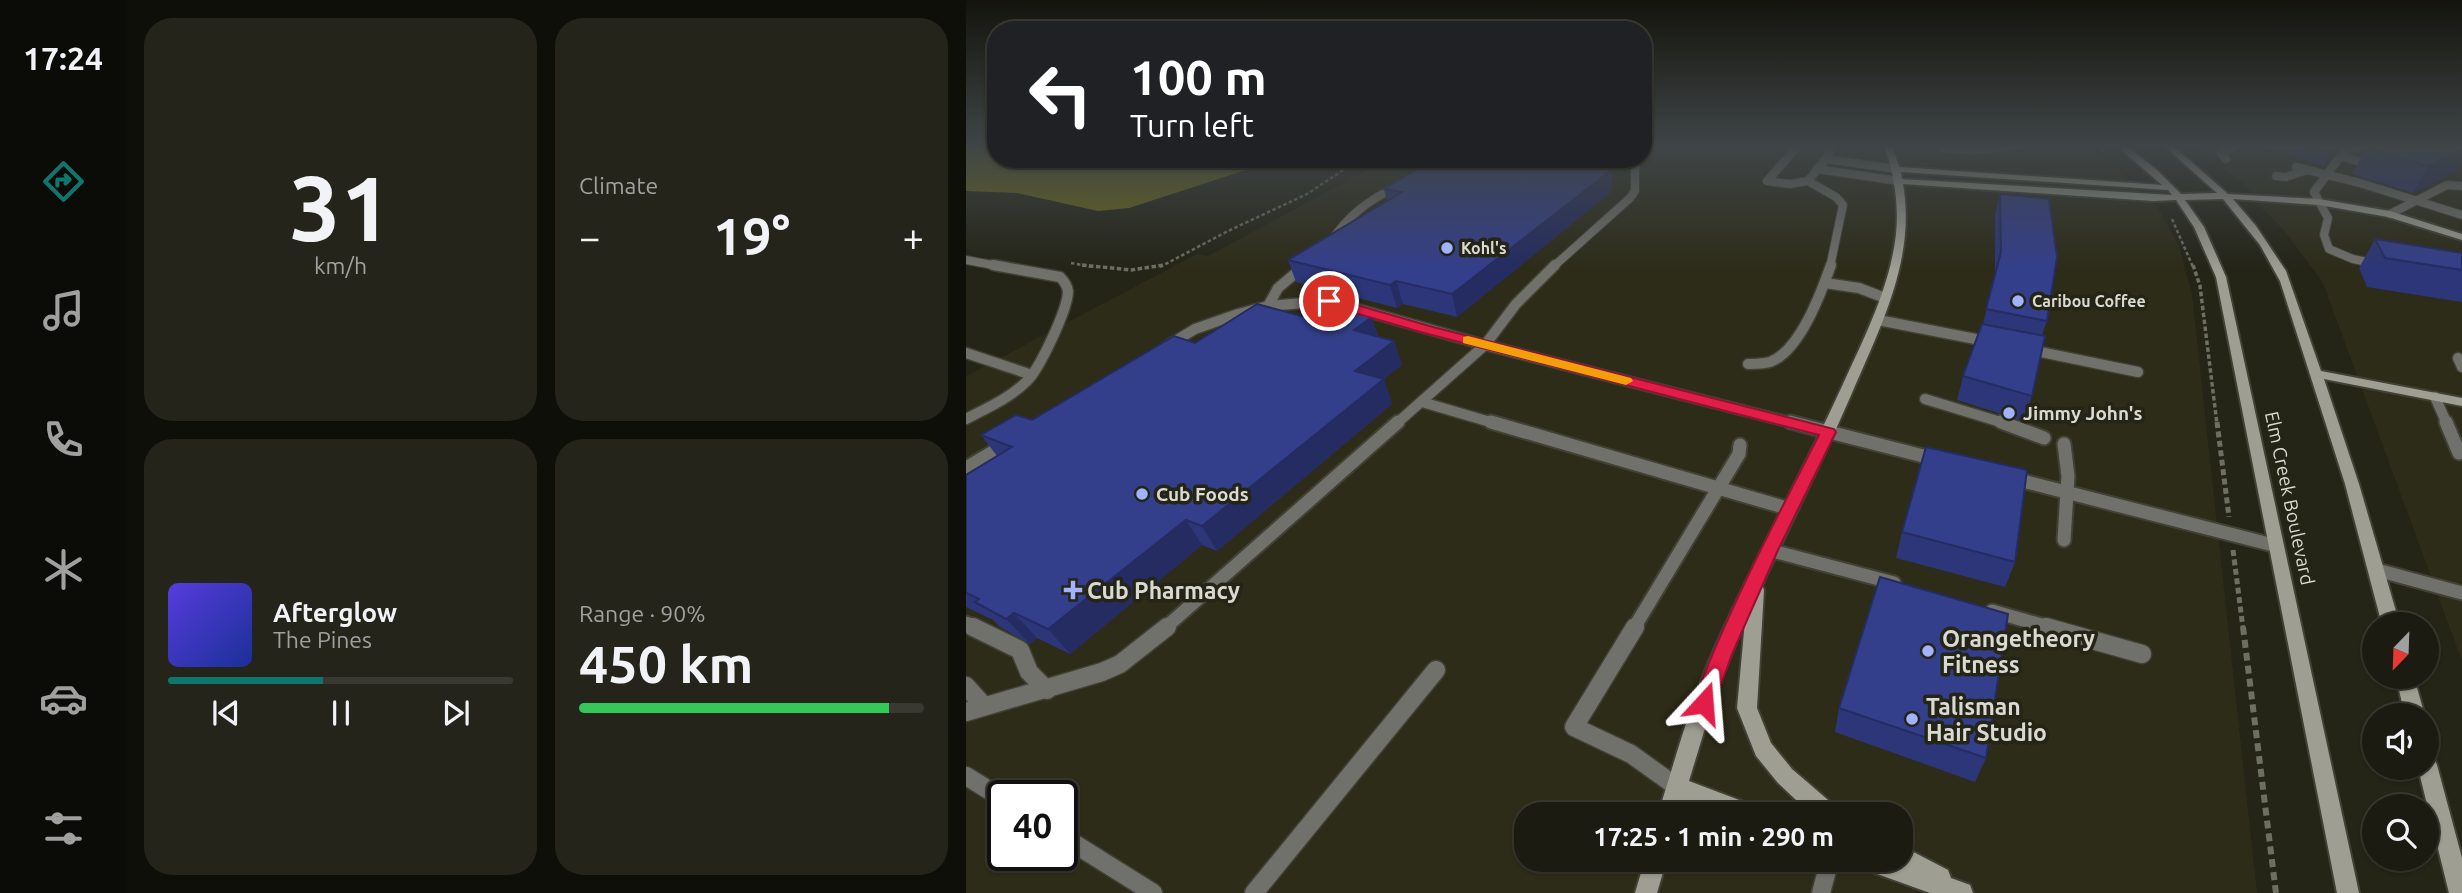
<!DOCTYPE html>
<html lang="en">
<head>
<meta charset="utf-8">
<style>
	:root { --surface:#1b1b11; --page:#24241a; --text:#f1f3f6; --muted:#a0a19f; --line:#393931; --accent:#0f766e }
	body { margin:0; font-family:Ubuntu,sans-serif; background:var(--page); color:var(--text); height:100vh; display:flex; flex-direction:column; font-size:26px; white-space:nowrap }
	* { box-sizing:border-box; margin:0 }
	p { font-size:23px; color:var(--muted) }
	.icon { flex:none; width:38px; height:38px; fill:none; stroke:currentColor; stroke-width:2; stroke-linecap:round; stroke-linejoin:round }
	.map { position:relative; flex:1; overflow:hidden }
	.panel { display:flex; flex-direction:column; gap:18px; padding:18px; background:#0f0f09; width:840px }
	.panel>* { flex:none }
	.banner { position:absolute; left:21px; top:21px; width:665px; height:147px; border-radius:28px; box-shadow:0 2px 5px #0004,0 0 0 2px var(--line); background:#202124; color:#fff; overflow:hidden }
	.needle { width:46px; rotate:203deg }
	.controls { position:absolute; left:1396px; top:612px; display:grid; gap:14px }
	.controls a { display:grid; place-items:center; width:77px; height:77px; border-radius:50%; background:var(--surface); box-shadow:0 2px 5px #0004,0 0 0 2px var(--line); font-size:35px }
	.speed { position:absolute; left:21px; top:780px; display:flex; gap:14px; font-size:35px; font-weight:700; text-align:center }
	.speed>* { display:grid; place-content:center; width:91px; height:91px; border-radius:50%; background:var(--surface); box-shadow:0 2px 5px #0004,0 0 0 2px var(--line); line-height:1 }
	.speed .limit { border:4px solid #111; border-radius:10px; background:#fff; color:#111 }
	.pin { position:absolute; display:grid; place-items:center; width:60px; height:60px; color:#fff; margin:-30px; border:4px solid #fff; border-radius:50%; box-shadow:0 2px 7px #0007 }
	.me { position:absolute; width:77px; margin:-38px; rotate:19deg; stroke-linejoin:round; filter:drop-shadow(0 0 5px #0008) }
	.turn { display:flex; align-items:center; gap:24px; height:147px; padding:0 28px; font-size:32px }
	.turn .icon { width:91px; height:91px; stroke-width:2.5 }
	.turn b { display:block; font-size:49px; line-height:60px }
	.big { font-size:52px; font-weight:600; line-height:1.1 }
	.panel .widget { flex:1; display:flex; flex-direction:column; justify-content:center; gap:10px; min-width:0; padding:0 24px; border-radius:28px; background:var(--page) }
	.panel .dial { align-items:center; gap:0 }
	.dial b { font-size:91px; line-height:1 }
	.song { display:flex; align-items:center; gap:21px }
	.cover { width:84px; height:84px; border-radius:10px; background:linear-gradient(135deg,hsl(250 70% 55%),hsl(230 70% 35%)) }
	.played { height:7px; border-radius:4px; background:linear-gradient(90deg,var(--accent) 45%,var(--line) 45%) }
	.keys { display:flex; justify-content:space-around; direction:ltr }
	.heat { display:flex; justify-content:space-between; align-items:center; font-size:38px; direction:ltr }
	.charge { height:10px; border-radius:5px; background:linear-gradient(90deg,#34c759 90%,var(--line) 0) }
	.panel .tiles { flex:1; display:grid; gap:18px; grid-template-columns:repeat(2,1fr) }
	.trip { position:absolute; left:548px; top:802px; width:399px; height:70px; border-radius:28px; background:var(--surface); box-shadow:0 2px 5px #0004,0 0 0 2px var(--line); font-weight:600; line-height:70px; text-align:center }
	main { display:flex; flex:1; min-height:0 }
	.dock { display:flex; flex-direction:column; width:126px; justify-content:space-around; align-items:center; background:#0b0b07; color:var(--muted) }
	.dock .icon { width:49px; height:49px }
	.dock .selected { color:var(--accent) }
	.dock b { font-size:32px; color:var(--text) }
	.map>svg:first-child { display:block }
	.built { fill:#2d2c19; fill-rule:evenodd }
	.water { fill:#6e6a16 }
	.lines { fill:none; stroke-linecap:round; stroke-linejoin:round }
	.lane-far3-casing { stroke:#414135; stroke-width:10 }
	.lane-far2-casing { stroke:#414135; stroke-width:13 }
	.lane-far1-casing { stroke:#414135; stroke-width:17 }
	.lane-casing { stroke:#414135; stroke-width:21 }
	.secondary-casing { stroke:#414135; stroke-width:4 }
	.path-far3 { stroke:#6e6e63; stroke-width:2.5; stroke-dasharray:3.5 2.5; stroke-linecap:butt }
	.path-far2 { stroke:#6e6e63; stroke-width:3.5; stroke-dasharray:4.5 2.5; stroke-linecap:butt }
	.path-far1 { stroke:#6e6e63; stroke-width:5; stroke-dasharray:6 3.5; stroke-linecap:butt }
	.path { stroke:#6e6e63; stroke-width:6; stroke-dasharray:8 5; stroke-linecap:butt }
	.lane-far3 { stroke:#71716b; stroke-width:8 }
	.lane-far2 { stroke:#71716b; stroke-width:10 }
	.lane-far1 { stroke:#71716b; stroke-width:13 }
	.lane { stroke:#71716b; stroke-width:18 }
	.secondary { fill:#9e9e93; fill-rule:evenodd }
	.wall { fill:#2d3678 }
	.shaded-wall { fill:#242c61 }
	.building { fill:#343f8b; stroke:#242c61; stroke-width:2 }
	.route { fill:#e11d48; stroke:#92132f; stroke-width:2 }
	.slow { fill:#f59e0b }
	.poi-dot { fill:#a1b3fd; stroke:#242417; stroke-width:2.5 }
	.labels { text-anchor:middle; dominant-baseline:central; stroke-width:7; stroke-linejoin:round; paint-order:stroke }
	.far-poi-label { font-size:16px; font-weight:bold; fill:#dadad2; stroke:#242417; text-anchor:start }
	.poi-label { font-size:19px; font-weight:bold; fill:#dadad2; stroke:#242417; text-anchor:start }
	.street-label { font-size:19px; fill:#dadad2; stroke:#242417 }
	.near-poi-label { font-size:23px; font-weight:bold; fill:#dadad2; stroke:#242417; text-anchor:start }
</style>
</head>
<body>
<main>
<nav class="dock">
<b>17:24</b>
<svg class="icon selected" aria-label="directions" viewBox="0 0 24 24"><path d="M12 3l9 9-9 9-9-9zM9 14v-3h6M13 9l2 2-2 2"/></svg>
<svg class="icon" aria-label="music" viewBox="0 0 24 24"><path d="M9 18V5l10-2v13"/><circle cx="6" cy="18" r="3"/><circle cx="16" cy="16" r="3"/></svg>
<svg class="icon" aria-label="phone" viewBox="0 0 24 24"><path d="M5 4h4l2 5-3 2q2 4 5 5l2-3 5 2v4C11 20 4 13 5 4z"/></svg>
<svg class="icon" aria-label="climate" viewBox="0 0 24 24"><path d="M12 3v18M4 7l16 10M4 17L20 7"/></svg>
<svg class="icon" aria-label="car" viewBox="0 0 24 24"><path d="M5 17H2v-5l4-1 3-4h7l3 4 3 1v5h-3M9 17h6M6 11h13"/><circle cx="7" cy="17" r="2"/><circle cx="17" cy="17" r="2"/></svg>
<svg class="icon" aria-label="filters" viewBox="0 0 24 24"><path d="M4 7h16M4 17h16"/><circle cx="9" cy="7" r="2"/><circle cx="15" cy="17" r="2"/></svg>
</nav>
<section class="panel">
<div class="tiles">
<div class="widget dial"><b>31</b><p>km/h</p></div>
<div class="widget"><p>Climate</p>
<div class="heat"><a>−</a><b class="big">19°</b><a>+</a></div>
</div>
<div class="widget">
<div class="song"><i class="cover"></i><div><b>Afterglow</b><p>The Pines</p></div></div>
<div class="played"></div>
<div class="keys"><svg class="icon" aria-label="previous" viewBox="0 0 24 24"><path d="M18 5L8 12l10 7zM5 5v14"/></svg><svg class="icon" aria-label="pause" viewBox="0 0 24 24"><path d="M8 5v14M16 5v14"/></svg><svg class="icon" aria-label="next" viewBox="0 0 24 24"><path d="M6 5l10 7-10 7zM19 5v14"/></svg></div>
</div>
<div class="widget"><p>Range · 90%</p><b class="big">450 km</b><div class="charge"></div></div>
</div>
</section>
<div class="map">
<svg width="1496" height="893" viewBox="0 0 1496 893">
	<rect width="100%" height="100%" fill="#242417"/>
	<g class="built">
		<path d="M677,145H1125L1191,206L1213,246L1226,294L1291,893H0V376L231,254L242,256L407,167L412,159H677ZM37,796H96V856H37ZM560,814H934V859H560Z"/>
		<polygon points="1226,145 1448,145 1496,163 1496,661 1357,283 1318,230 1286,198 1281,186"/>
	</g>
	<polygon class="water" points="0,145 30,145 30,159 314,159 163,208 132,211 51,193 0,191"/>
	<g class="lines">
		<defs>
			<g id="lane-far3">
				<polyline points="833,145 801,181 824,184 842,181"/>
				<polyline points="863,145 863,155 842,181 870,197 877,205 864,267"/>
				<polyline points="1397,145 1379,150 1348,192 1362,218 1358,235 1363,249 1387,259 1411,264"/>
				<polyline points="976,148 1009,150 1050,145"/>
				<polyline points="1375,156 1398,163"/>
				<polyline points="860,159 930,169"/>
				<polyline points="1260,159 1255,153 1267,147"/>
				<polyline points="1330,167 1394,183 1496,215"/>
				<polyline points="851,169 933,181"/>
				<polyline points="1310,176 1320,177 1338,171"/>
				<polyline points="1424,214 1481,185 1496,186"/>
				<path d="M364,243C382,215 402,201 431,186"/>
				<polyline points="0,260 37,267"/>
				<polyline points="587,267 664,198 669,191 669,159"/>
			</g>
			<g id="lane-far2">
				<polyline points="859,283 893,288 919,298"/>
				<polyline points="302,306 312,288 338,266"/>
				<polyline points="912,320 1025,342"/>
				<polyline points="201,346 229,329 272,314 302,306 363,301 519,345 831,424"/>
				<polyline points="1060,349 1172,372"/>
				<polyline points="0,353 66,375"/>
				<polyline points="1492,358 1496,367"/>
				<path d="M782,364C789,364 797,364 804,362C834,351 855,293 865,265"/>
				<polyline points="1469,397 1481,424"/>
				<polyline points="959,399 1041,424"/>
				<polyline points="456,402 531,424"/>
				<path d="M0,419C21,408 44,398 61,381C74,368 102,309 102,291C101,285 98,281 94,277L27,265"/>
				<polyline points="430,424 519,345 550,304 589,265"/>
			</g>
			<g id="lane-far1">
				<polyline points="525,422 824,509"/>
				<polyline points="824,422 973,460"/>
				<polyline points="1035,422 1078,438"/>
				<polyline points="1480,422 1493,453"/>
				<polyline points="1098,444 1102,476 1098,540"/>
				<polyline points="0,468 42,443"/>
				<polyline points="1045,478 1311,546"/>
				<polyline points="803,550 928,583"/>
				<polyline points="1411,570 1496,593"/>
				<polyline points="1026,611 1086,628"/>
				<polyline points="0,623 11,628"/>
				<polyline points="199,628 432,422"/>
				<polyline points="668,628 773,454 774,445"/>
			</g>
			<g id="lane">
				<polyline points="7,627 54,650 63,672 81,690"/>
				<polyline points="669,627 608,727 665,754 711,787"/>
				<polyline points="1080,627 1176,654"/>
				<polyline points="0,686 18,706"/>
				<polyline points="0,712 136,672 154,664 201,627"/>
				<polyline points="0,776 37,799"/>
				<polyline points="96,836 187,893"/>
				<polyline points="288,893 470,670"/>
				<polyline points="855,893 864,859"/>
			</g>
			<g id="secondary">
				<path d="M918,145H926L933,167L1196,185L1150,145H1159L1191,170L1215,194L1251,193L1197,145H1206L1262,194L1353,199L1424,211L1496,234V240L1422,217L1353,205L1267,199L1290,226L1320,271L1355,371L1496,398V406L1358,379L1393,484L1434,625H1416L1379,484L1314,281L1294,245L1257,199L1219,200L1238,227L1260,277L1393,893H1371L1250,277L1228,227L1210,200L1187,201L937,184C950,258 915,326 886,393C858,458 826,521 796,585L798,590L791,708L805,743L826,769L869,806L872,814H845L812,783L790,756L771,708L779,621L750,692L723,781L789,806L792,814H753L718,800L714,814H692C709,760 724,704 747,652C787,561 836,474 877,384C899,336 924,287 930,234C933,204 928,173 918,145ZM935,172L1202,190L1206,195L936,179Z"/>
				<polygon points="1430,677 1448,677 1459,716 1439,716"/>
				<polygon points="1461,755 1468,758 1471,765 1496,858 1496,893 1483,893 1452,768 1461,768"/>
				<polygon points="934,845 982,870 985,878 1004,885 1007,893 964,893 892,867 889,859 934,859"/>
				<polygon points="679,859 701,859 691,893 669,893"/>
			</g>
		</defs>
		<use href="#lane-far3" class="lane-far3-casing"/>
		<use href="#lane-far2" class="lane-far2-casing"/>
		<use href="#lane-far1" class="lane-far1-casing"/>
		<use href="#lane" class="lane-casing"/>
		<use href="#secondary" class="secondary-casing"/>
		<g class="path-far3">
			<polyline points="1131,145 1141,153"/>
			<polyline points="1206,219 1227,267"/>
			<polyline points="105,263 127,267"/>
			<polyline points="194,267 262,231 341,194 394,159"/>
		</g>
		<g class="path-far2">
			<polyline points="116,265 165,270 198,265"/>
			<polyline points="1227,265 1234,286 1251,424"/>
		</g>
		<g class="path-far1">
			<polyline points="1251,422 1263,517"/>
			<polyline points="1267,550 1277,628"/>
		</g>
		<polyline class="path" points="1277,627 1310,893"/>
		<use href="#lane-far3" class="lane-far3"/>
		<use href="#lane-far2" class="lane-far2"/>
		<use href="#lane-far1" class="lane-far1"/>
		<use href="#lane" class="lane"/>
		<use href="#secondary" class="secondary"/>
	</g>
	<g class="wall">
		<polygon points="1292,145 1373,145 1371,150 1358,166"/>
		<polygon points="1404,145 1496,145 1496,164 1492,170 1447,193 1386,174 1400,149 1403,148"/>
		<polygon points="469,159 647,159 645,192 491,317 437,304 431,308 330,282 322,260 421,201 418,189"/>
		<polygon points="1034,194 1081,321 1076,335 1066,396 1058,421 991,400 997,376 1017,324 1029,274 1029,214"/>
		<polygon points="1409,239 1496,253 1496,302 1401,287 1393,268"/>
		<polygon points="406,317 412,336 428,341 436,365 418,379 426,404 251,551 236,545 104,654 71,638 64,644 34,627 27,620 0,607 0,475 31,456 15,435 66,420 229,343 364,324"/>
		<polygon points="936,532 1049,562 1039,587 930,558"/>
		<polygon points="873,708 1020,758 1009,782 869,732"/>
	</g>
	<g class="shaded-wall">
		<polygon points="1371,145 1373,145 1371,150 1358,166 1365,152"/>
		<polygon points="1496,150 1496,164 1492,170 1447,193 1462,166"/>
		<polygon points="644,159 647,159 645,192 491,317 486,294"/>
		<polygon points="430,281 437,304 431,308 424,285"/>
		<polygon points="406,317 413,341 388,330"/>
		<polygon points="428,341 436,365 418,379 426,404 251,551 236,526 389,371"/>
		<polygon points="220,520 236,545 104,654 82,629"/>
		<polygon points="48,613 71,638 64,644 40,619"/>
	</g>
	<g class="building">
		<polygon points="1339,145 1371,145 1365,152"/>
		<polygon points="1407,145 1496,145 1496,150 1462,166 1400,149 1406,147"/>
		<polygon points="469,159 644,159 643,172 486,294 430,281 424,285 322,260 436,192 418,189"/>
		<polygon points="1034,194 1083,199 1091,257 1081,321 1020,309 1035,252"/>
		<polygon points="1409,239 1496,253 1496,270 1419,258"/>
		<polygon points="291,304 364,324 383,311 406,317 388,330 428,341 389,371 418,379 236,526 220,520 82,629 48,613 40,619 9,602 13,599 0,593 0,475 46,447 15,435 50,415 66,420 208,336 229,343"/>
		<polygon points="1016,324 1079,336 1066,396 997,376"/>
		<polygon points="960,447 1061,470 1049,562 936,532"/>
		<polygon points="914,577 1042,614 1020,758 873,708"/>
	</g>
	<linearGradient id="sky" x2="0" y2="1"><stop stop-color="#14140d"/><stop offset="0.54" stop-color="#3f4547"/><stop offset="1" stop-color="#3f4547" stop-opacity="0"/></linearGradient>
	<rect width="1496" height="270" fill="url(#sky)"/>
	<path class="route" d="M363,297L467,327L868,429L870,432L812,550L766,654L746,710L738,713L731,710L727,703C762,610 808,523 853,435L458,333L358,304V298Z"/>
	<polygon class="slow" points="502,336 665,378 667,381 660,385 497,343 497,337"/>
	<g class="poi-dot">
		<circle cx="481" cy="248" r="7"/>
		<circle cx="1052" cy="301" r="7"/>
		<circle cx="1043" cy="413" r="7"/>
		<circle cx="176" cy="494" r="7"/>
		<path d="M103.5 579.5h7v7h7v7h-7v7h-7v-7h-7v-7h7z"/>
		<circle cx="962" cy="651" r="7"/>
		<circle cx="946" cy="719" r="7"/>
	</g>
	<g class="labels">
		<g class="far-poi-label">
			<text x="495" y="248">Kohl's</text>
			<text x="1066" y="301">Caribou Coffee</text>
		</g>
		<g class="poi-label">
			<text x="1057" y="413">Jimmy John's</text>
			<text x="190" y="494">Cub Foods</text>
		</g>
		<g class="street-label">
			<text transform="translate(1324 498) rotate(78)">Elm Creek Boulevard</text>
		</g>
		<g class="near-poi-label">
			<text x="121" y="590">Cub Pharmacy</text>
			<text x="976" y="638">Orangetheory<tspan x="976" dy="26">Fitness</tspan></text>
			<text x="960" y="706">Talisman<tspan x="960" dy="26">Hair Studio</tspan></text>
		</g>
	</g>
</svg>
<div class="controls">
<a><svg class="needle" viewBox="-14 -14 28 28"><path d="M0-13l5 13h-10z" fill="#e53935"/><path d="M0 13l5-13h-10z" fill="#a0a19f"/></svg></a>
<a><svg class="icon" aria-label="sound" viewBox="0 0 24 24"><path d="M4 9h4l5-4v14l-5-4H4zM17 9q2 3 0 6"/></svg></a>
<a><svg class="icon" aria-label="search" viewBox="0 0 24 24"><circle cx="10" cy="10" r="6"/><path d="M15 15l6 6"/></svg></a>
</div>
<div class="speed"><div class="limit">40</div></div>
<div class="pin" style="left:363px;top:301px;background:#d93025"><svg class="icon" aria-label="arrive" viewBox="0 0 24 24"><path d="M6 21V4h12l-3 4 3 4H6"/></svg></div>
<svg class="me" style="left:738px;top:703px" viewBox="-20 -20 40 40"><path d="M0-17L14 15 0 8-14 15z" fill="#e11d48" stroke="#fff" stroke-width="4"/></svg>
<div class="trip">17:25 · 1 min · 290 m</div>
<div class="banner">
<div class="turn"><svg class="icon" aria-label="left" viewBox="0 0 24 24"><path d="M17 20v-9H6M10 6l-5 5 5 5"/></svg><div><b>100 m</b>Turn left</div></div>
</div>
</div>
</main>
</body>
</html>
